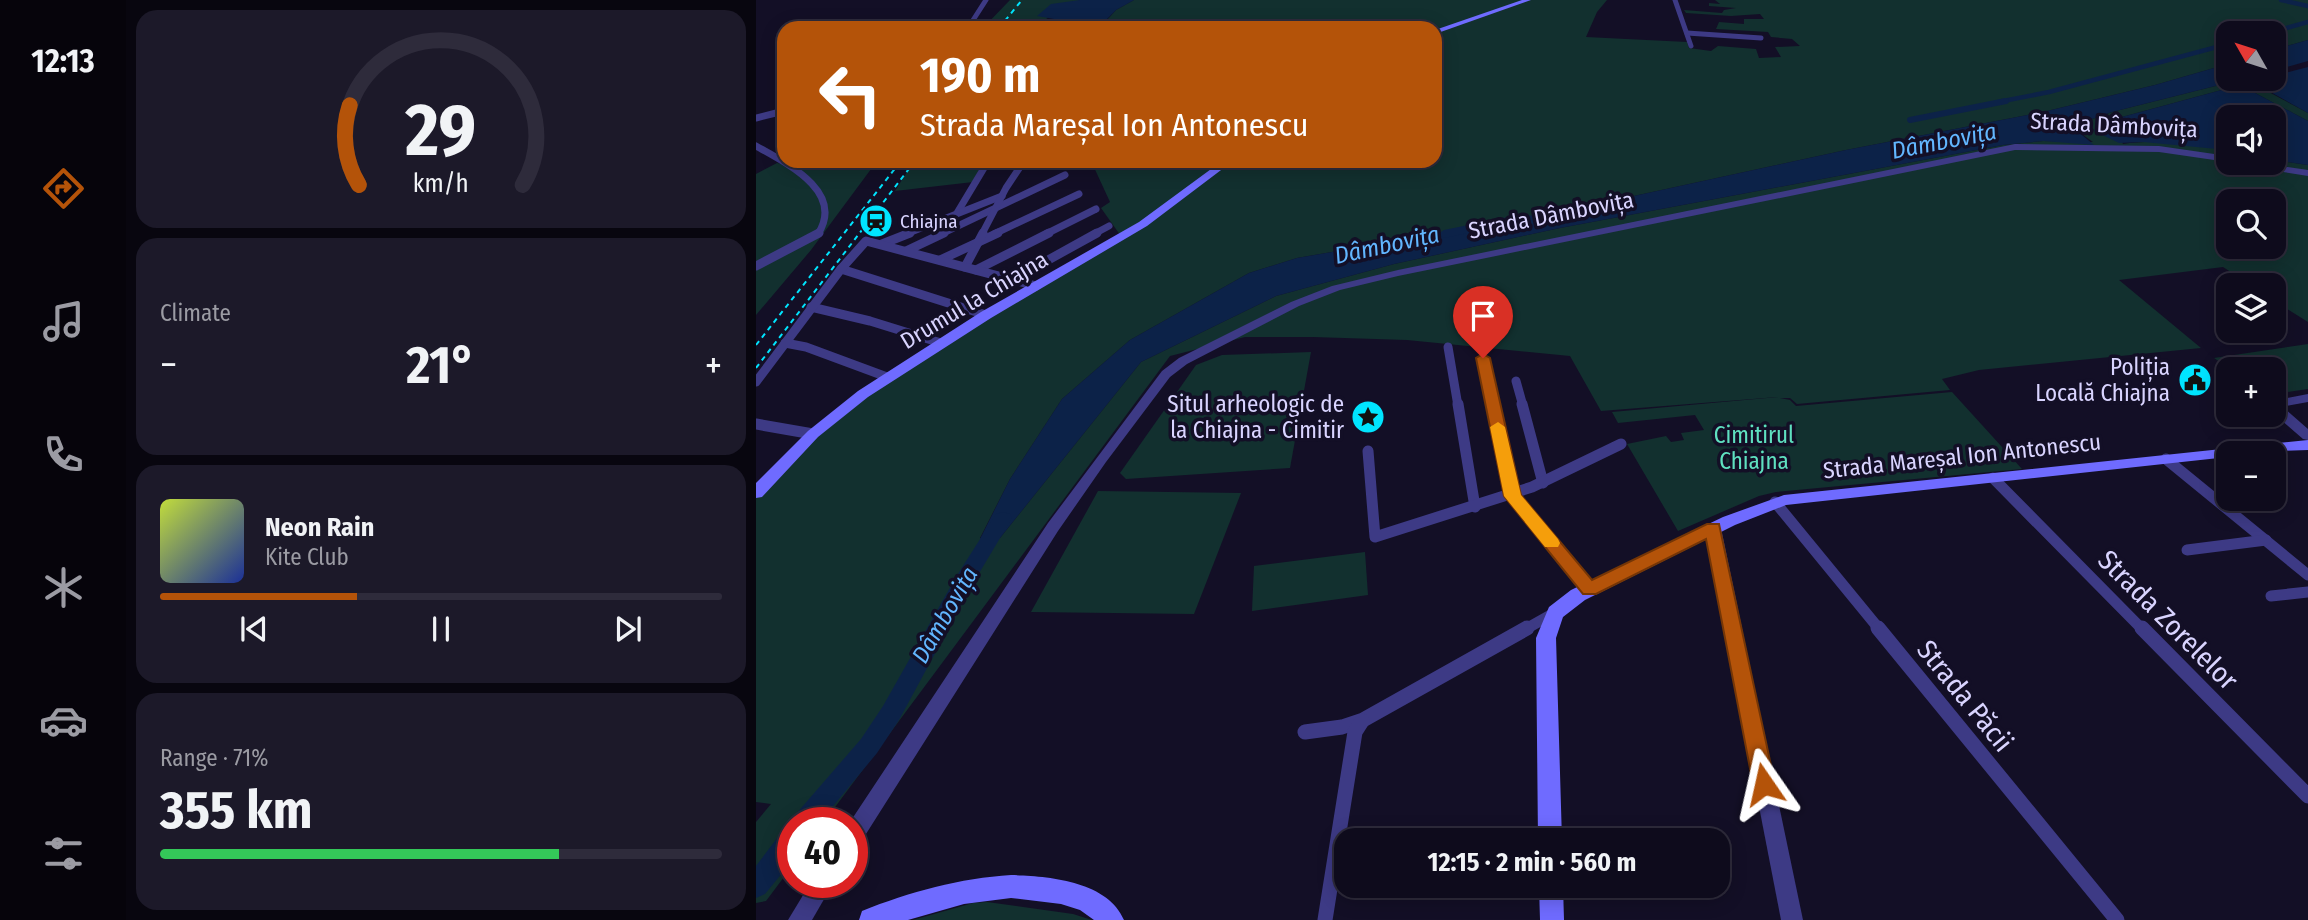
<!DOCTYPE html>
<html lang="en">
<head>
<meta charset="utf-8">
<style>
	:root { --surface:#0e0b1c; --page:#1c1929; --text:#f1f3f6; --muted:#9b9ba3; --line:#2e2b3b; --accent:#b45309 }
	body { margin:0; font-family:"Fira Sans Condensed",sans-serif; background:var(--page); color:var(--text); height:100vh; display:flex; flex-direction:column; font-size:26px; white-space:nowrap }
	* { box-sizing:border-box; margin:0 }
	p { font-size:23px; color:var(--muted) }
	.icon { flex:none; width:38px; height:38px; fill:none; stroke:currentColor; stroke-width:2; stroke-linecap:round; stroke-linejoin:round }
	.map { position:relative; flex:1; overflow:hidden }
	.details { display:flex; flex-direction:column; gap:10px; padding:10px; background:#08060f; width:630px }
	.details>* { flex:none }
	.top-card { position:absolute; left:21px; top:21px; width:665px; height:147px; border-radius:21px; box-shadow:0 4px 18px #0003,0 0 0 2px var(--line); background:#b45309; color:#fff; overflow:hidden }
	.needle { width:46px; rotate:309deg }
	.tools { position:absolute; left:1460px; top:21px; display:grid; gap:14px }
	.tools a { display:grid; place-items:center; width:70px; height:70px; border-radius:14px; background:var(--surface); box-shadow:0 4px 18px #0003,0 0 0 2px var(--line); font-size:35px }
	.speed { position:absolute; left:21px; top:807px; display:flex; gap:14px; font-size:35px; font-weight:700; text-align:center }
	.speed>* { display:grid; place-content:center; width:91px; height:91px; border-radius:50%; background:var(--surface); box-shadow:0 4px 18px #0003,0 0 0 2px var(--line); line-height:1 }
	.speed .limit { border:10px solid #d22; background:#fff; color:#111 }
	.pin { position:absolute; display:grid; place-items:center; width:60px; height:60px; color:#fff; margin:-72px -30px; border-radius:50% 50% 50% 0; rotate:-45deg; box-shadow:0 0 7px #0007 }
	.pin .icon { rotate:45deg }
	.me { position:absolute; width:77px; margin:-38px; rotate:349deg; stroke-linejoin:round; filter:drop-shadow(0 0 5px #0008) }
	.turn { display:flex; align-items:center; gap:24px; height:147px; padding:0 28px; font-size:32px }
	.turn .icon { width:91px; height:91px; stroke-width:2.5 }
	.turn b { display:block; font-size:49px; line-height:60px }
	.big { font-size:52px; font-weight:700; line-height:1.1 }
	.details .card { flex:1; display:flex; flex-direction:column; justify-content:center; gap:10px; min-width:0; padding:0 24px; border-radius:21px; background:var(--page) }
	.details .dial { align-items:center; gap:0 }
	.dial svg { height:182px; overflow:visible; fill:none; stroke:var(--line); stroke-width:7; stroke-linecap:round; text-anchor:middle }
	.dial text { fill:var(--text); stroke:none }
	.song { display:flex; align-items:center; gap:21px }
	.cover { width:84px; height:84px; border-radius:10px; background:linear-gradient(135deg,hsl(70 70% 55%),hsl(230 70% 35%)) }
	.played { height:7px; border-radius:4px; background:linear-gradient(90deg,var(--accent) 35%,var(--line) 35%) }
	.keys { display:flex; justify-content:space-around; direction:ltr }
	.heat { display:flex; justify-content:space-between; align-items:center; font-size:38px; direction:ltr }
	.charge { height:10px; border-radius:5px; background:linear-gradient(90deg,#34c759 71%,var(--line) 0) }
	.trip { position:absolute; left:578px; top:828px; width:396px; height:70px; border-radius:21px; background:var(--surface); box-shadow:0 4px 18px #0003,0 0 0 2px var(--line); font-weight:700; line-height:70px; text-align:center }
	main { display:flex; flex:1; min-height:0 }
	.menu { display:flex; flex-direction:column; width:126px; justify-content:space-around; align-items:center; background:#06040b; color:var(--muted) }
	.menu .icon { width:49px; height:49px }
	.menu .active { color:var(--accent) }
	.menu b { font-size:32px; color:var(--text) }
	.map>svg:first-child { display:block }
	.green { fill:#12302f; fill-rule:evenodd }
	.water { fill:#0c2248 }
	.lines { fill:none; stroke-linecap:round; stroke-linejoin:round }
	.canal-far1 { stroke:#0c2248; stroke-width:4.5 }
	.canal { stroke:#0c2248; stroke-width:6 }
	.river { fill:#0c2248; fill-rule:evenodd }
	.minor-far4 { stroke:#3d3a85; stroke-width:5 }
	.minor-far3 { stroke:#3d3a85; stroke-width:7 }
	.minor-far2 { stroke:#3d3a85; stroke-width:9 }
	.minor-far1 { stroke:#3d3a85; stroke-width:11 }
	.minor { stroke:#3d3a85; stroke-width:15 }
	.tertiary { fill:#3d3a85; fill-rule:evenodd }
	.secondary { fill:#6f6bff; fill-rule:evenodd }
	.rail { stroke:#00e5ff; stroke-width:2; stroke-dasharray:5 4.5; stroke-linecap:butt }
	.route { fill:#b45309; stroke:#753606; stroke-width:2 }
	.slow { fill:#f59e0b }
	.labels { text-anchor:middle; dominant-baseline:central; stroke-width:7; stroke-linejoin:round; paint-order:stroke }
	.far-poi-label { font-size:19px; fill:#d9d4ff; stroke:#130f26; text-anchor:start }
	.street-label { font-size:23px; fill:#d9d4ff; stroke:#130f26 }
	.poi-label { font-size:23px; fill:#d9d4ff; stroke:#130f26; text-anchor:end }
	.park-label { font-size:23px; fill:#5fe0c0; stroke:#130f26 }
	.water-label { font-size:24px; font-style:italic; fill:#62b6ff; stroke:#130f26 }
	.near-street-label { font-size:28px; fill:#d9d4ff; stroke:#130f26 }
</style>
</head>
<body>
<main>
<nav class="menu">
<b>12:13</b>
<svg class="icon active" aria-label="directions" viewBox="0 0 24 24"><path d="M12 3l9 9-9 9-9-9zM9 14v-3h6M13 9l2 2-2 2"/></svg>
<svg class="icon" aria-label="music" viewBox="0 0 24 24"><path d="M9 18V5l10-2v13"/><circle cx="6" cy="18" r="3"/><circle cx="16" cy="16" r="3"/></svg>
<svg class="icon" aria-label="phone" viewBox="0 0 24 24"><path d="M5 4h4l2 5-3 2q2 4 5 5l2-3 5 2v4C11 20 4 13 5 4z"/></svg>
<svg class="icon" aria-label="climate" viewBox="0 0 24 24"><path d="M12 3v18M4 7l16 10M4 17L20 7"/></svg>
<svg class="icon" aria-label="car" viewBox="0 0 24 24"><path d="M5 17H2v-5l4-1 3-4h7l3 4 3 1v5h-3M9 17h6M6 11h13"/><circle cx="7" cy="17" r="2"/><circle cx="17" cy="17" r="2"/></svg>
<svg class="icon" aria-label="filters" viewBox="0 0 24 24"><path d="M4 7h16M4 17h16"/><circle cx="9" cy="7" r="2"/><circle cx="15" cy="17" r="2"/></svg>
</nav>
<section class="details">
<div class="card dial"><svg viewBox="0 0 100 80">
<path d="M14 69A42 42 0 1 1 86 69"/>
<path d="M14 69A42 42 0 0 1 10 34" stroke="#b45309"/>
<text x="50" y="56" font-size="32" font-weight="700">29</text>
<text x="50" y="72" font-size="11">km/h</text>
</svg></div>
<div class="card"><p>Climate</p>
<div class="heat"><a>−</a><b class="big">21°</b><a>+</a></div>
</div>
<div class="card">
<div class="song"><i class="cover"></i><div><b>Neon Rain</b><p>Kite Club</p></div></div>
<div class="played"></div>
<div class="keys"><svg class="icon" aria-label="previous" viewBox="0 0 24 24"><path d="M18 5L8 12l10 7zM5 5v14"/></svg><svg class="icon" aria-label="pause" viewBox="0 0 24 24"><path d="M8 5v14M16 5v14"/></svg><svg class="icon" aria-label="next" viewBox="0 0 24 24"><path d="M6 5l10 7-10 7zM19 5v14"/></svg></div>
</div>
<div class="card"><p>Range · 71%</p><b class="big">355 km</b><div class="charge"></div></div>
</section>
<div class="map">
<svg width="1552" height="920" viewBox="0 0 1552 920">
	<rect width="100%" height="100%" fill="#130f26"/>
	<g class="green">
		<polygon points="254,0 324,0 290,19 349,28 227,28"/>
		<path d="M378,0H851L841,12L830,37L931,42L933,48L955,51L962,46L1000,49L1003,58L1025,57L1019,47L1044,46L1036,39L1015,37L1012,32L960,29L963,22L988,24V19H1008L1004,14L975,16L930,13L928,10L966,13L968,10L980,8L953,6V3L964,4L959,0H1552V40L1517,50V33H1472V64L1399,85L1287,112L1090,150L786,216L541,258L493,273L374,340L306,399L254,479L224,538H244L385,362L520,296L638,264L804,228L1247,145L1287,141L1337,142L1320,130L1319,125L1356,112L1487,79H1506L1496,83L1552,113V121L1484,85L1355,120L1367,144C1397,139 1442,144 1472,150V163H1517V160L1552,165V322L1517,300V285H1495L1467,267L1363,280L1445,348L1223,370L1186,379L1194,390L1041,404L1034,398H1024L1034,400L1040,406L1196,392L1266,469L1020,492L1003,496L922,531L871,444L910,436L915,442L928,440L925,433L948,430L939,415L862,423L856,412L1022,397L845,411L814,356L651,340L557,337H489L414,356L68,822H37V865L10,901L0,903V822L15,804L0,802V488C45,450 90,412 138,377C209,325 290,283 367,239L345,208L354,202L336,163L339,161H679V28H369L351,20L360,10ZM1472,201H1517V247H1472Z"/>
		<polygon points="55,161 121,161 55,250 0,315 0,174 21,163 37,166"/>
		<polygon points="158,161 227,161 217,182 139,191"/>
		<polygon points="1552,344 1552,389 1517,394 1517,369 1474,369 1458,358"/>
		<polygon points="555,352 534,468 370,479 364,473 440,365 466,355"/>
		<polygon points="342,491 485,493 438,614 275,612"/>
		<polygon points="609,552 612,595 496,611 498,566"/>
		<polygon points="231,902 317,914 336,920 157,920 217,903"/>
	</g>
	<g class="water">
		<polygon points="324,0 378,0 360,10 351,19 369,28 349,28 281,16 295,4"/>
		<polygon points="1552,40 1552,61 1517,71 1517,50"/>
		<polygon points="1472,64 1472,79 1487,79 1356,112 1319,125 1320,130 1338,145 1287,141 1247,145 804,228 638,264 520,296 385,362 244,538 224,539 254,479 306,399 374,340 493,273 541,258 786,216 1090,150 1287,112 1399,85"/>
		<polygon points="1552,67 1552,113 1495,81 1517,79 1517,76"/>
		<polygon points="1484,85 1552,121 1552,165 1517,160 1517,117 1472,117 1472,150 1387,142 1363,143 1338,131 1342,124 1355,120"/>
	</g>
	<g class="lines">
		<g class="canal-far1">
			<polyline points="1525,0 1552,6"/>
			<polyline points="1512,33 1552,22"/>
			<polyline points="1242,102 1293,92 1472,44"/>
		</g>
		<polyline class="canal" points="1154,120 1250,101"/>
		<g class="river">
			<polygon points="762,215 791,216 797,220 791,224 762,223 688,238 682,234 688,230"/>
			<polygon points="247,512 254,514 256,518 216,585 143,720 121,753 64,822 37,823 40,814 105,739 127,706 200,577 240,514"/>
			<polygon points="37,825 37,860 9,894 0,898 0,866 28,829"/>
		</g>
		<g class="minor-far4">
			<polyline points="919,0 935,46"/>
			<polyline points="212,28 230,0"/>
			<polyline points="931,33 1005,38"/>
		</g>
		<g class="minor-far3">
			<polyline points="0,118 28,111"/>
			<path d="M0,146C32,164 89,192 62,234"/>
			<polyline points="201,213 228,168"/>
			<polyline points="150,234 246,196"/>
			<polyline points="185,234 309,175"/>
			<polyline points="226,234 250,188 268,161"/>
			<polyline points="238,234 323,194"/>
			<polyline points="290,234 340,209"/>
			<polyline points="338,234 353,226"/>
		</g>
		<g class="minor-far2">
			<polyline points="126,244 154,233"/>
			<polyline points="150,251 188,233"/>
			<polyline points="184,260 242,233"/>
			<polyline points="0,266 63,233"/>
			<polyline points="209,267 227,233"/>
			<polyline points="85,269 230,315"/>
			<polyline points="220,270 293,233"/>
			<polyline points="256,280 341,233"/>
			<polyline points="55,307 114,321 185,343"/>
			<polyline points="29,343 50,347 131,377"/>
			<polyline points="692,347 702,406"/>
			<polyline points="727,358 737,406"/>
			<polyline points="760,381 767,406"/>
			<polyline points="0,382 85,269 110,241 280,286"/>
		</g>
		<g class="minor-far1">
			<polyline points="702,404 719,507"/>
			<polyline points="737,404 757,496 834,589"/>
			<polyline points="766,404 787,483"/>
			<polyline points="0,424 57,434"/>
			<polyline points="612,451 619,537 776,487 865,444"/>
			<polyline points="1410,459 1552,575"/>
			<polyline points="1237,478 1387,630"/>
			<polyline points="1019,502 1124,630"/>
			<polyline points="1431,550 1510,540"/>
			<polyline points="1515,596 1552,592"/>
			<polyline points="768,630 800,612"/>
		</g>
		<g class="minor">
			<polyline points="1122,628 1361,920"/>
			<polyline points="1386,628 1552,796"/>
			<polyline points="549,732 586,727 607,720 771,628"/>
			<polyline points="569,920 599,732 606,721"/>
		</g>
		<g class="tertiary">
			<polygon points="1259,144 1403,146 1472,156 1472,162 1403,152 1259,150 642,276 584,290 543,306 431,364 414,377 350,462 302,531 103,845 96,847 96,822 94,822 292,523 406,371 423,358 535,302 576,286 642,270"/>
			<polygon points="1485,163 1504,163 1552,170 1552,176 1489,166"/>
			<polygon points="1552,394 1552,402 1530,406 1529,409 1552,429 1552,440 1547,439 1517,413 1520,400"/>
			<polygon points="957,523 962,524 965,528 1047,920 1025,920 949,528 952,524"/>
			<polygon points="55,882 78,882 56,920 32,920"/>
		</g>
		<g class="secondary">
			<polygon points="766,0 775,0 679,34 679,30"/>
			<polygon points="466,161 477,161 391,226 235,318 112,397 62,437 6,497 0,498 0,483 52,431 102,391 225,312 383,222"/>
			<polygon points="1552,440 1552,450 1472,453 1472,457 1030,505 979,525 829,600 807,617 800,638 806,840 782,840 780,638 793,607 815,590 967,517 1028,495"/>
			<path d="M255,875C292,876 352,881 368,920H338L324,910L305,904L255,898L208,904L152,920H103L106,911C153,892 205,878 255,875Z"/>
			<polygon points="783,886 807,886 808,920 784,920"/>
		</g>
		<g class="rail">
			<polyline points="243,28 266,0"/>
			<polyline points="0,345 145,161"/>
			<polyline points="0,368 159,161"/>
		</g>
	</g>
	<polygon class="route" points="727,354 734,358 765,495 836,580 951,524 963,524 1019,784 1016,791 1008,794 1000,791 997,784 950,539 840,594 827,594 748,496 720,358"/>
	<polygon class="slow" points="742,422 749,427 765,495 802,539 804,543 802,547 789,547 748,496 734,427"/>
	<defs>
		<symbol id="station-disc" viewBox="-11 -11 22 22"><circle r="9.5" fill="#00e5ff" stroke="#130f26"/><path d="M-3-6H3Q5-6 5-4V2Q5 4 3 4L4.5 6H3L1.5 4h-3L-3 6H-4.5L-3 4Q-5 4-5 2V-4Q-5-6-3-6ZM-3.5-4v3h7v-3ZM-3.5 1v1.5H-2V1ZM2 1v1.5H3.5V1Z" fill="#111"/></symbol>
		<symbol id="civic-disc" viewBox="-11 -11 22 22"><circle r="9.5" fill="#00e5ff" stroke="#130f26"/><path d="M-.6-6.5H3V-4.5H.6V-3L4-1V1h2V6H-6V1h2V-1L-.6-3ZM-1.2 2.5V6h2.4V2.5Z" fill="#111"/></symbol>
		<symbol id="sight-disc" viewBox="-11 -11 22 22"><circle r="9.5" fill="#00e5ff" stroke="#130f26"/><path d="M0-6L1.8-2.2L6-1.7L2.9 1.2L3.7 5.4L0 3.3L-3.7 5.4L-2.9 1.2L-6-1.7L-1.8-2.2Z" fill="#111"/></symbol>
	</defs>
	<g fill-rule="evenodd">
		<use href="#station-disc" x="101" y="202" width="38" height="38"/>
		<use href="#civic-disc" x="1420" y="361" width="38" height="38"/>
		<use href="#sight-disc" x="593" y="398" width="38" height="38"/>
	</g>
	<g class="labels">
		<g class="far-poi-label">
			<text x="144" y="221">Chiajna</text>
		</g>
		<g class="street-label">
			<text transform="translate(1358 125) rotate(3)">Strada Dâmbovița</text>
			<text transform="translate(795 215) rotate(-11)">Strada Dâmbovița</text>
			<text transform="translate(218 300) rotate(-31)">Drumul la Chiajna</text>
			<text transform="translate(1206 456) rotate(-6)">Strada Mareșal Ion Antonescu</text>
		</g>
		<g class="poi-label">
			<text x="1414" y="367">Poliția<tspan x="1414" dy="26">Locală Chiajna</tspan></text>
			<text x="588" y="404">Situl arheologic de<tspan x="588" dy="26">la Chiajna - Cimitir</tspan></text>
		</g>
		<g class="park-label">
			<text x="998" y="435">Cimitirul<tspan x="998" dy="26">Chiajna</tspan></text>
		</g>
		<g class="water-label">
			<text transform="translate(1188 141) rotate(-11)">Dâmbovița</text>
			<text transform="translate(631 245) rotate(-12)">Dâmbovița</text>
			<text transform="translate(189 615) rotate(-60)">Dâmbovița</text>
		</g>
		<g class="near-street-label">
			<text transform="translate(1412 620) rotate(45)">Strada Zorelelor</text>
			<text transform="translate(1209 696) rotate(51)">Strada Păcii</text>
		</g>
	</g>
</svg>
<div class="tools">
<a><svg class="needle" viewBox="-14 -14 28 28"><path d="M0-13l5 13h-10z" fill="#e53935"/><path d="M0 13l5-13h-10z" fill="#9b9ba3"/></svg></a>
<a><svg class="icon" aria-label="sound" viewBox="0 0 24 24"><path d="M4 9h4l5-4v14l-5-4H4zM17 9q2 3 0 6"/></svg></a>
<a><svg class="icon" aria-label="search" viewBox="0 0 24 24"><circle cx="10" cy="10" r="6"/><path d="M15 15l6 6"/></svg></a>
<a><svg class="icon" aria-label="layers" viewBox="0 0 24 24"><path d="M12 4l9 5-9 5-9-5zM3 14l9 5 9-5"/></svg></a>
<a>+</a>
<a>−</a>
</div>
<div class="speed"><div class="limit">40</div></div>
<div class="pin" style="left:727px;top:358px;background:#d93025"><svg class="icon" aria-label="arrive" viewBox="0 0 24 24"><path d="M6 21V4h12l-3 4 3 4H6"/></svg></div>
<svg class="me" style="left:1008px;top:784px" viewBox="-20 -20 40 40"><path d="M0-17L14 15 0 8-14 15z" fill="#b45309" stroke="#fff" stroke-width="4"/></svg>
<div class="trip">12:15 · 2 min · 560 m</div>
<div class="top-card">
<div class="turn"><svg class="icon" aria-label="left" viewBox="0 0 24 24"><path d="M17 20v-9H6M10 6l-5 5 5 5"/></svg><div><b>190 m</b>Strada Mareșal Ion Antonescu</div></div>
</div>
</div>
</main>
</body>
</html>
